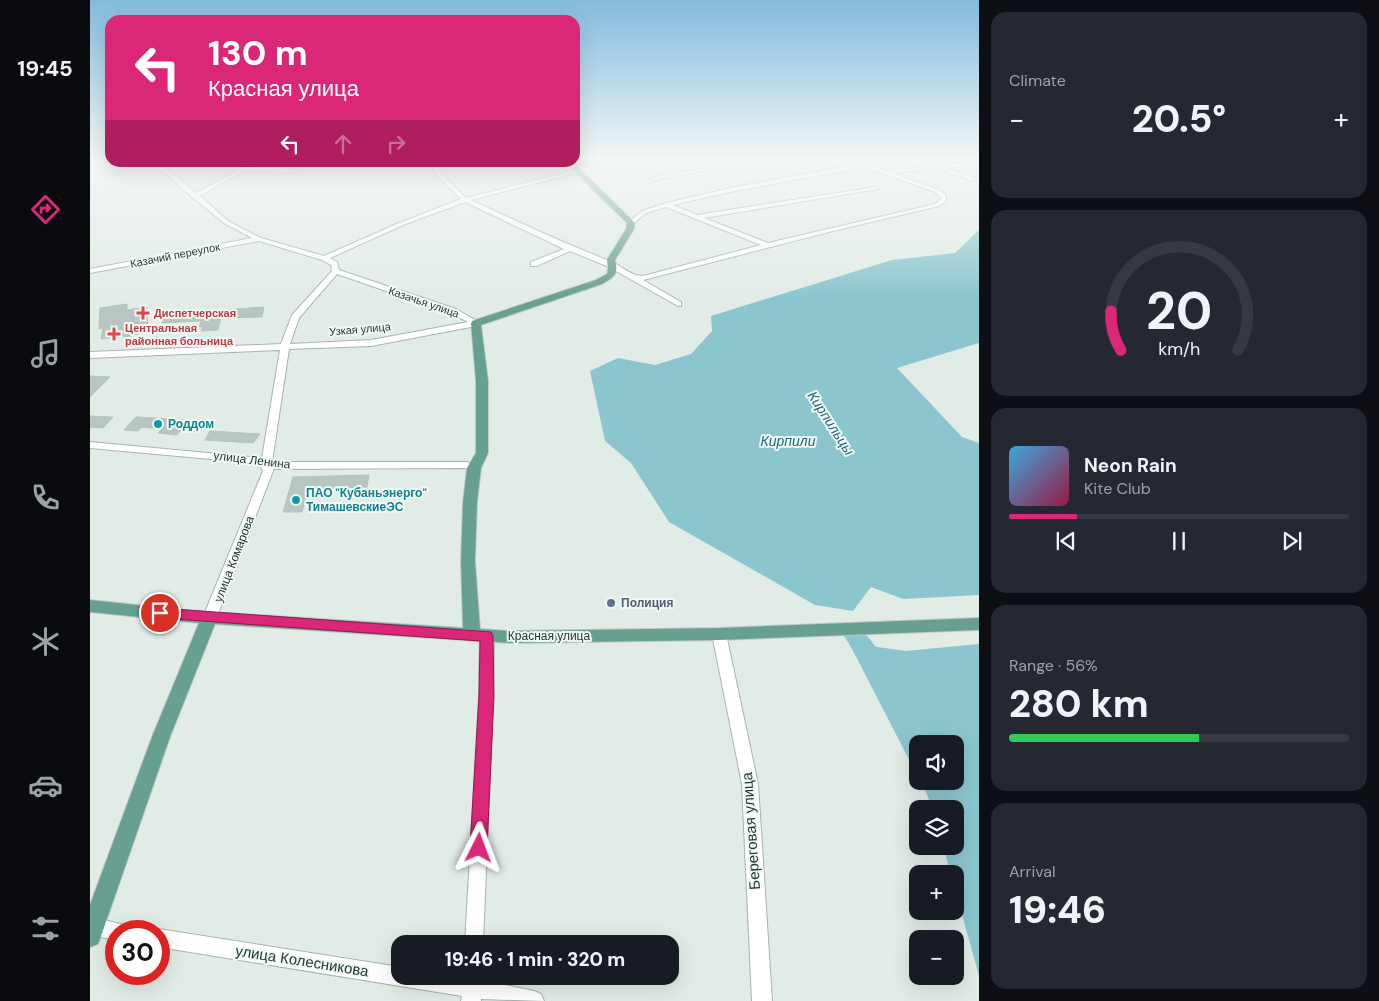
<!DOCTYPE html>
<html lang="en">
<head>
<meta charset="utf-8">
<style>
	:root { --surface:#171b24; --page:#242831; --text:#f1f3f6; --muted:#9ea1a6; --line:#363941; --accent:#db2777 }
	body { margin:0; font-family:"DM Sans",sans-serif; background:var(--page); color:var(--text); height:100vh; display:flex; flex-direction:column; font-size:19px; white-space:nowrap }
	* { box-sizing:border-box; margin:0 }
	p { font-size:16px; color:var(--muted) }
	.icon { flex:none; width:28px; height:28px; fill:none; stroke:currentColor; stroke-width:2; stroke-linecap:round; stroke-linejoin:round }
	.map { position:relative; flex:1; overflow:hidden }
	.drawer { display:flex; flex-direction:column; gap:12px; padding:12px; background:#0d0f14; width:400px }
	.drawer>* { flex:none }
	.top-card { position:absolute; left:15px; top:15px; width:475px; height:152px; border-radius:15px; box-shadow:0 5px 20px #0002; background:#db2777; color:#fff; overflow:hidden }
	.buttons { position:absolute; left:819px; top:735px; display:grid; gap:10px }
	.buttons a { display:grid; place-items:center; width:55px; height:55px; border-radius:10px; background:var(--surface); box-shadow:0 5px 20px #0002; font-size:25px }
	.speed { position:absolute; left:15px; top:920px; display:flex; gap:10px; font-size:25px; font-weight:700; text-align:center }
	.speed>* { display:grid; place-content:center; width:65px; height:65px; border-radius:50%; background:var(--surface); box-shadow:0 5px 20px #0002; line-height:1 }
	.speed .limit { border:8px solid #d22; background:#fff; color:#111 }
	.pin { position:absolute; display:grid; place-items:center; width:42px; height:42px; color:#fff; margin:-21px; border:2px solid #fff; border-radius:50%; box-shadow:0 1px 5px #0007 }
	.me { position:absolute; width:55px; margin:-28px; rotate:3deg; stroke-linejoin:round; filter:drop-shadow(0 0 4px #0008) }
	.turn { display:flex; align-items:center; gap:18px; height:105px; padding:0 20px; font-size:22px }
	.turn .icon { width:65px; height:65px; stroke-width:2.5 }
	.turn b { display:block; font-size:35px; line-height:42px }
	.lanes { display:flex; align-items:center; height:48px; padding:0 20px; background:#0003; justify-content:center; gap:25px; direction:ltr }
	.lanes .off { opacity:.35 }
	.big { font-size:38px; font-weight:800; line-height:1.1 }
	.drawer .tile { flex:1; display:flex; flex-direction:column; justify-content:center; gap:8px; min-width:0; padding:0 18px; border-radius:15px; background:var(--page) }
	.drawer .dial { align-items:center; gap:0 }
	.dial svg { height:130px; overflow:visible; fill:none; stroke:var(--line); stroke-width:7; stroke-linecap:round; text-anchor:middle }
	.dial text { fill:var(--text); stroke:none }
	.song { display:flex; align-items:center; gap:15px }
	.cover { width:60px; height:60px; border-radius:8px; background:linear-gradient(135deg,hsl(200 70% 55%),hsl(340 70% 35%)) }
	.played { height:5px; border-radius:2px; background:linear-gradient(90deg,var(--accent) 20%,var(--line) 20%) }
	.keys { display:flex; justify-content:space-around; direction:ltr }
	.heat { display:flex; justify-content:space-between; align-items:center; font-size:28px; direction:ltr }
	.charge { height:8px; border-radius:4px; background:linear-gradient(90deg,#34c759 56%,var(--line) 0) }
	.trip { position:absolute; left:301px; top:935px; width:288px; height:50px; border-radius:15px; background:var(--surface); box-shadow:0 5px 20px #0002; font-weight:800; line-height:50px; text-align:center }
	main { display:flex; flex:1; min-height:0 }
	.tabs { display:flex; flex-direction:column; width:90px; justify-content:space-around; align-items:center; background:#090b0e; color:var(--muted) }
	.tabs .icon { width:35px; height:35px }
	.tabs .on { color:var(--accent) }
	.tabs b { font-size:22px; color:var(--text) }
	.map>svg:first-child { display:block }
	.water { fill:#8bc6cf }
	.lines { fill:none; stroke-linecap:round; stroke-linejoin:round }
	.river { fill:#8bc6cf; fill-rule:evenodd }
	.building { fill:#b7c6c0; stroke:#b4c5be }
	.minor-casing { stroke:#a5b4ae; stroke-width:2 }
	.major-casing { stroke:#c1c8c6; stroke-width:2 }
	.minor { fill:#fff; fill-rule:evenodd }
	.major { fill:#67a091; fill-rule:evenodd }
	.route { fill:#db2777; stroke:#8e194d }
	.health-dot { fill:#e0444e; stroke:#f2f8f5; stroke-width:2 }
	.culture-dot { fill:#0f9aa8; stroke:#f2f8f5; stroke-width:2 }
	.service-dot { fill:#5c6f8a; stroke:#f2f8f5; stroke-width:2 }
	.labels { text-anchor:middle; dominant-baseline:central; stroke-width:4; stroke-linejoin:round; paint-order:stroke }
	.far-street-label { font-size:11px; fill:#223c35; stroke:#f2f8f5 }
	.far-health-label { font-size:11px; font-weight:bold; fill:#be3a42; stroke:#f2f8f5; text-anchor:start }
	.culture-label { font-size:12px; font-weight:bold; fill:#0d838f; stroke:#f2f8f5; text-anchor:start }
	.street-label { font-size:12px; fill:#223c35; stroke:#f2f8f5 }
	.service-label { font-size:12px; font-weight:bold; fill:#4e5e75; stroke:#f2f8f5; text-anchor:start }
	.water-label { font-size:14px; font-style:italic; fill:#1e6977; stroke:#f2f8f5 }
	.near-street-label { font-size:15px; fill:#223c35; stroke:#f2f8f5 }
</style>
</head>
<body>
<main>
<nav class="tabs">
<b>19:45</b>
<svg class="icon on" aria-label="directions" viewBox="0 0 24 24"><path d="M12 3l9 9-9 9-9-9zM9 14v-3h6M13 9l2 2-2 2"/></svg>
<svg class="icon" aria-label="music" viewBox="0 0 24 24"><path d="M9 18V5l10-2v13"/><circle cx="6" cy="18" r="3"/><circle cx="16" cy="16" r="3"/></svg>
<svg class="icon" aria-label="phone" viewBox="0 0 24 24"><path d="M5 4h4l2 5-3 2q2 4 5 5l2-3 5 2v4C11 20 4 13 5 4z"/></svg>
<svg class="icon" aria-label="climate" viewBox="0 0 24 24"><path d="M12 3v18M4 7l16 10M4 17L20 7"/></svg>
<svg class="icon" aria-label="car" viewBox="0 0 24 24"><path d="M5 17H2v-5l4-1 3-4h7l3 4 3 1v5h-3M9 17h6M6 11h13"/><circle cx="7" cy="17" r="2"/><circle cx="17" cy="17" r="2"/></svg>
<svg class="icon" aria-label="filters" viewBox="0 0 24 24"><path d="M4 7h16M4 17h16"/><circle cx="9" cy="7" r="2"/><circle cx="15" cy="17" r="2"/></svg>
</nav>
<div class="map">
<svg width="889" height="1001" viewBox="0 0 889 1001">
	<rect width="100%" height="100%" fill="#e2ece7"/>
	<g class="water">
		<polygon points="889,230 889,343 807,368 872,437 889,443 889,595 813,599 781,587 763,611 725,605 579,522 541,463 515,441 500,371 528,358 565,365 601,354 622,331 621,316 802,260 865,253"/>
		<polygon points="759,643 816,651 889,644 889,976 865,889 865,874 861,874 853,846 865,846 865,809 843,809 831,781 865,781 865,744 828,744 827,775"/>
	</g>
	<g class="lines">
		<path class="river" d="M763,626C777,631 789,651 796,664L793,670C774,676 765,653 756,639L753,634L756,629Z"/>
	</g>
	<g class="building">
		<polygon points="37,304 37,310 57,307 58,331 41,336 11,339 13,328 9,329 10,308"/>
		<polygon points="174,307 172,317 131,318 128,330 111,331 113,327 109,327 111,321 72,323 76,314"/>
		<polygon points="0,376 20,377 0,397"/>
		<polygon points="0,416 23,417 13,428 0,427"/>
		<polygon points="46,417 98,420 87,435 68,433 72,429 52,427 48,431 34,430"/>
		<polygon points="120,431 170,434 163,443 115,440"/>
		<polygon points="279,475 277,487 218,489 212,512 193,512 203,477"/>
	</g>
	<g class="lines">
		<defs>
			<g id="minor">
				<path d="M533,158H543L381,200C428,222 474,243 522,262C533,267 541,276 553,276L671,245L576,207L556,213L543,224H539V222L552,211L576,203L640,188L768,164L753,158H762L796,171L889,161V165L857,168L885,178L886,179L883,181L848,168L802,173L849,190L856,195V201L849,206L739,232L553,280L591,302V306H588L519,267L480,251L447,266H441V262L474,249L375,202L313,225L240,258L247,262L249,270L366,309L390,323L386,326L281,346L199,349L182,462H377L389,468L384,471L375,468L183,469V471L127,617L125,620H115L113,617L173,471L171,467L165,463L0,448V442L172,458L190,350L0,358V352L191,344L202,315L242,271L241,265L232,260L169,241L0,273V269L162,238L134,223L105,199L102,198L101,196L62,162H69L106,193L140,175L157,162H165L158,167L208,169L209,170L206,172L153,171L110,196L138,221L171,238L234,256L309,223L371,199L345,174L341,162H347L350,172L376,198ZM775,167L845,192L851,197L850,200L845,204L678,243L614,218L788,189L785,187L607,215L583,205L640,192ZM247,274L360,313L378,322L281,340L200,344L209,318Z"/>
				<polygon points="670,158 684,158 563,180 560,178"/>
				<polygon points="475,162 482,162 486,166 481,167"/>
				<polygon points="629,629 634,631 636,634 668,784 682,1001 662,1001 652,784 622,634 624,631"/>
				<polygon points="397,631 402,632 404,636 403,696 393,944 375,944 389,696 390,636 392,632"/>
				<polygon points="0,917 35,925 38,931 26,931 26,940 0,935"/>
				<polygon points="69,929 310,967 310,976 391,976 391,980 444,991 451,994 454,1001 391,999 391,1001 371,1001 372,996 69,947 69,931 63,931"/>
			</g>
			<path id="major" d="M494,158H503L488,167L545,223L544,229L525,260C529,274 524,277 512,284L391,325L398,381V453L391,468L387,502L385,561L390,629L421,631L629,628L889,618V630L629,640L421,643L125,624L80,737L11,936L8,944L0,947V905L62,737L109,623L0,612V600L104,611L373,628L371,561L373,502L377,468L386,453V381L381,323L382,321L506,280L517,274L518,269L517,260L536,229L537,223L479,166Z"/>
		</defs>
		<use href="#minor" class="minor-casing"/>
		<use href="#major" class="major-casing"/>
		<use href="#minor" class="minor"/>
		<use href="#major" class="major"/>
	</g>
	<linearGradient id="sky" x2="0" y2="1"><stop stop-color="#83bbde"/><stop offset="0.53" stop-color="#f2f6f4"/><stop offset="1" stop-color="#f2f6f4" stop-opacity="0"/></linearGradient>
	<rect width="889" height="298" fill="url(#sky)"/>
	<polygon class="route" points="70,608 401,632 403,636 404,696 397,848 395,854 389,856 383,854 380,848 389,696 390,641 70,618 65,616 63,613 65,610"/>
	<g class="health-dot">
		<path d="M50.5 305.5h5v5h5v5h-5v5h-5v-5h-5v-5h5z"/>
		<path d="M21.5 326.5h5v5h5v5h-5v5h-5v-5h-5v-5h5z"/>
	</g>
	<g class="culture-dot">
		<circle cx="68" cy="424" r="5"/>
		<circle cx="206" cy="500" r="5"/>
	</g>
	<circle class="service-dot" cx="521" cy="603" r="5"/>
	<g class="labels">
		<g class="far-street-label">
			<text transform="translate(85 255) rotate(-11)">Казачий переулок</text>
			<text transform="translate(334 302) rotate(19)">Казачья улица</text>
			<text transform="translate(270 329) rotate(-5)">Узкая улица</text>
		</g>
		<g class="far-health-label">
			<text x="64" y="313">Диспетчерская</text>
			<text x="35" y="328">Центральная<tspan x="35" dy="13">районная больница</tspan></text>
		</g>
		<g class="culture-label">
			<text x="78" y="424">Роддом</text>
			<text x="216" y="493">ПАО "Кубаньэнерго"<tspan x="216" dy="14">ТимашевскиеЭС</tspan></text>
		</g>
		<g class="street-label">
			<text transform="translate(162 460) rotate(7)">улица Ленина</text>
			<text transform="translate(144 559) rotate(-69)">улица Комарова</text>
			<text x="459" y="636">Красная улица</text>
		</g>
		<g class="service-label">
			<text x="531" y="603">Полиция</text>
		</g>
		<g class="water-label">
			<text transform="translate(741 423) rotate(57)">Кирпильцы</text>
			<text x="698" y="441">Кирпили</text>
		</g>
		<g class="near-street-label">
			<text transform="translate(661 831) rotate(-94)">Береговая улица</text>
			<text transform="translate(212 961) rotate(9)">улица Колесникова</text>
		</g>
	</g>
</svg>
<div class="buttons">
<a><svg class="icon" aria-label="sound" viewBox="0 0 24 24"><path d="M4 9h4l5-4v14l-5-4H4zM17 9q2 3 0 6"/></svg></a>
<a><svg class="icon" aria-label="layers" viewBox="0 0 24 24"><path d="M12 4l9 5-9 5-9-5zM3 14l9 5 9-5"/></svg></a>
<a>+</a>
<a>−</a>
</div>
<div class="speed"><div class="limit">30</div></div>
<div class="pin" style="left:70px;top:613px;background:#d93025"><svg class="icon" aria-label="arrive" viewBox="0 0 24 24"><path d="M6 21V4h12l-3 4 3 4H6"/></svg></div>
<svg class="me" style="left:389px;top:848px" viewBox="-20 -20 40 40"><path d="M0-17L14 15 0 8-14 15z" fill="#db2777" stroke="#fff" stroke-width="4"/></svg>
<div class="trip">19:46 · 1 min · 320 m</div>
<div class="top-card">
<div class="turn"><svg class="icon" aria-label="left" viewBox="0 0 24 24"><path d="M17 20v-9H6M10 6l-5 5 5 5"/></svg><div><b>130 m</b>Красная улица</div></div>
<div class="lanes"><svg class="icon" aria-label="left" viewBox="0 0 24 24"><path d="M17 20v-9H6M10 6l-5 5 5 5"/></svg><svg class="icon off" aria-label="ahead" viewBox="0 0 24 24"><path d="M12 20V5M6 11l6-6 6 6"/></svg><svg class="icon off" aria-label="right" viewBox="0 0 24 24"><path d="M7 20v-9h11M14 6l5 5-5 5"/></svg></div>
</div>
</div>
<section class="drawer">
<div class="tile"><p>Climate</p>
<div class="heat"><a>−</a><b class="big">20.5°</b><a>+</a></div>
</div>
<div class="tile dial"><svg viewBox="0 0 100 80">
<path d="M14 69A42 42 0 1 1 86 69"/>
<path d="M14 69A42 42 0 0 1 8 45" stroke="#db2777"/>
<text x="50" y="56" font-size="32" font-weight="700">20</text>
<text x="50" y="72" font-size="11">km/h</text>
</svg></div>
<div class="tile">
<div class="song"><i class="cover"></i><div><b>Neon Rain</b><p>Kite Club</p></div></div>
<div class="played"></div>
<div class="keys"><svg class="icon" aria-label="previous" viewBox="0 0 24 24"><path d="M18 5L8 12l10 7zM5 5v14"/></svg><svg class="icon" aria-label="pause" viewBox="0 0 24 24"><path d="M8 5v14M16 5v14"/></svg><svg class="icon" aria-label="next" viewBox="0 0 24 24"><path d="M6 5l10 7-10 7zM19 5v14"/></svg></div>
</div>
<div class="tile"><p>Range · 56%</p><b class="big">280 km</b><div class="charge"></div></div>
<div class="tile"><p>Arrival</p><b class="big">19:46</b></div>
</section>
</main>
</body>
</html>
